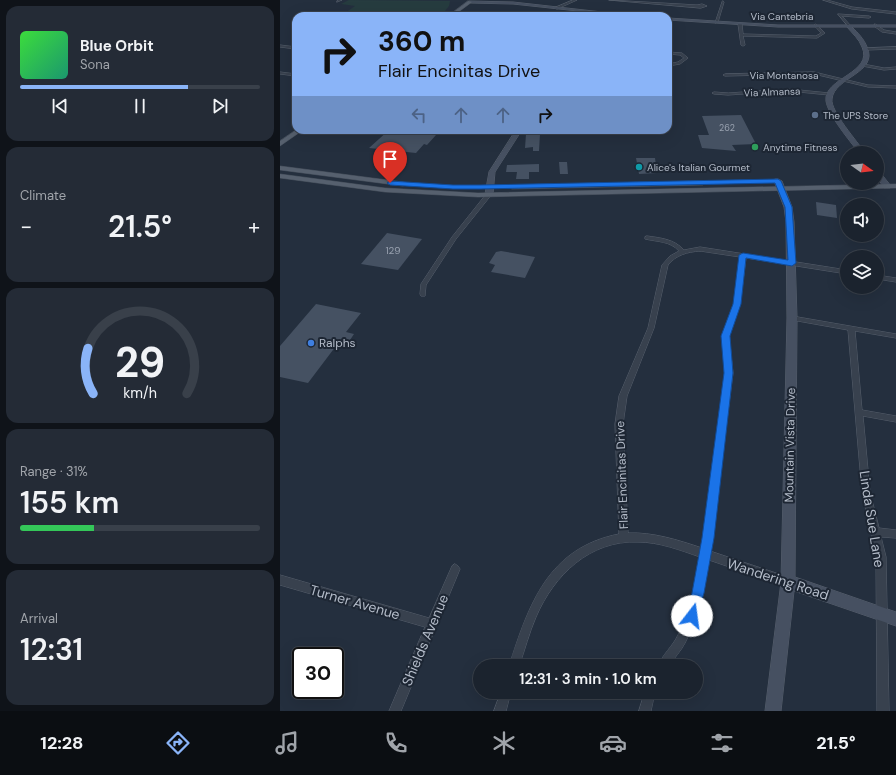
<!DOCTYPE html>
<html lang="en">
<head>
<meta charset="utf-8">
<style>
	:root { --surface:#1b232e; --page:#242b36; --text:#f1f3f6; --muted:#a0a4aa; --line:#39404a; --accent:#8ab4f8 }
	body { margin:0; font-family:"DM Sans",sans-serif; background:var(--page); color:var(--text); height:100vh; display:flex; flex-direction:column; font-size:15px; white-space:nowrap }
	* { box-sizing:border-box; margin:0 }
	p { font-size:13px; color:var(--muted) }
	.icon { flex:none; width:22px; height:22px; fill:none; stroke:currentColor; stroke-width:2; stroke-linecap:round; stroke-linejoin:round }
	.map { position:relative; flex:1; overflow:hidden }
	.drawer { display:flex; flex-direction:column; gap:6px; padding:6px; background:#0f1319; width:280px }
	.drawer>* { flex:none }
	.hud { position:absolute; left:12px; top:12px; width:380px; height:122px; border-radius:12px; box-shadow:0 4px 16px #0002,0 0 0 1px var(--line); background:#8ab4f8; color:#111; overflow:hidden }
	.needle { width:26px; rotate:104deg }
	.buttons { position:absolute; left:560px; top:146px; display:grid; gap:8px }
	.buttons a { display:grid; place-items:center; width:44px; height:44px; border-radius:50%; background:var(--surface); box-shadow:0 4px 16px #0002,0 0 0 1px var(--line); font-size:20px }
	.speed { position:absolute; left:12px; top:647px; display:flex; gap:8px; font-size:20px; font-weight:700; text-align:center }
	.speed>* { display:grid; place-content:center; width:52px; height:52px; border-radius:50%; background:var(--surface); box-shadow:0 4px 16px #0002,0 0 0 1px var(--line); line-height:1 }
	.speed .limit { border:2px solid #111; border-radius:6px; background:#fff; color:#111 }
	.pin { position:absolute; display:grid; place-items:center; width:34px; height:34px; color:#fff; margin:-41px -17px; border-radius:50% 50% 50% 0; rotate:-45deg; box-shadow:0 0 4px #0007 }
	.pin .icon { rotate:45deg }
	.me { position:absolute; width:44px; margin:-22px; rotate:15deg; stroke-linejoin:round; filter:drop-shadow(0 0 3px #0008) }
	.turn { display:flex; align-items:center; gap:14px; height:84px; padding:0 20px; font-size:18px }
	.turn .icon { width:52px; height:52px; stroke-width:2.5 }
	.turn b { display:block; font-size:28px; line-height:34px }
	.lanes { display:flex; align-items:center; height:38px; padding:0 20px; background:#0003; justify-content:center; gap:20px; direction:ltr }
	.lanes .off { opacity:.35 }
	.big { font-size:30px; font-weight:600; line-height:1.1 }
	.drawer .tile { flex:1; display:flex; flex-direction:column; justify-content:center; gap:6px; min-width:0; padding:0 14px; border-radius:12px; background:var(--page) }
	.drawer .dial { align-items:center; gap:0 }
	.dial svg { height:104px; overflow:visible; fill:none; stroke:var(--line); stroke-width:7; stroke-linecap:round; text-anchor:middle }
	.dial text { fill:var(--text); stroke:none }
	.song { display:flex; align-items:center; gap:12px }
	.cover { width:48px; height:48px; border-radius:6px; background:linear-gradient(135deg,hsl(120 70% 55%),hsl(160 70% 35%)) }
	.played { height:4px; border-radius:2px; background:linear-gradient(90deg,var(--accent) 70%,var(--line) 70%) }
	.keys { display:flex; justify-content:space-around; direction:ltr }
	.heat { display:flex; justify-content:space-between; align-items:center; font-size:22px; direction:ltr }
	.charge { height:6px; border-radius:3px; background:linear-gradient(90deg,#34c759 31%,var(--line) 0) }
	.trip { position:absolute; left:193px; top:659px; width:230px; height:40px; border-radius:20px; background:var(--surface); box-shadow:0 4px 16px #0002,0 0 0 1px var(--line); font-weight:600; line-height:40px; text-align:center }
	.tabs { display:flex; height:64px; justify-content:space-around; align-items:center; background:#0b0e12; color:var(--muted) }
	.tabs .icon { width:28px; height:28px }
	.tabs .selected { color:var(--accent) }
	.tabs b { font-size:18px; color:var(--text) }
	main { display:flex; flex:1; min-height:0 }
	.map>svg:first-child { display:block }
	.green { fill:#263c3f }
	.building { fill:#455162 }
	.lines { fill:none; stroke-linecap:round; stroke-linejoin:round }
	.street-casing { stroke:#565f6c; stroke-width:1 }
	.secondary-casing { stroke:#565f6c; stroke-width:1 }
	.primary-casing { stroke:#414a57; stroke-width:1 }
	.street { fill:#38414e; fill-rule:evenodd }
	.secondary { fill:#465061; fill-rule:evenodd }
	.primary { fill:#56606e; fill-rule:evenodd }
	.route { fill:#1a73e8; stroke:#114b97 }
	.service-dot { fill:#5c6f8a; stroke:#1d2633; stroke-width:1.5 }
	.leisure-dot { fill:#2e9e5b; stroke:#1d2633; stroke-width:1.5 }
	.culture-dot { fill:#0f9aa8; stroke:#1d2633; stroke-width:1.5 }
	.shop-dot { fill:#3f7fe0; stroke:#1d2633; stroke-width:1.5 }
	.labels { text-anchor:middle; dominant-baseline:central; stroke-width:4; stroke-linejoin:round; paint-order:stroke }
	.far-number-label { font-size:9px; fill:#98a1af }
	.far-street-label { font-size:10px; fill:#b4bcc9; stroke:#1d2633 }
	.far-poi-label { font-size:10px; fill:#b4bcc9; stroke:#1d2633; text-anchor:start }
	.number-label { font-size:10px; fill:#98a1af }
	.poi-label { font-size:12px; fill:#b4bcc9; stroke:#1d2633; text-anchor:start }
	.street-label { font-size:12px; fill:#b4bcc9; stroke:#1d2633 }
	.near-street-label { font-size:14px; fill:#b4bcc9; stroke:#1d2633 }
</style>
</head>
<body>
<main>
<section class="drawer">
<div class="tile">
<div class="song"><i class="cover"></i><div><b>Blue Orbit</b><p>Sona</p></div></div>
<div class="played"></div>
<div class="keys"><svg class="icon" aria-label="previous" viewBox="0 0 24 24"><path d="M18 5L8 12l10 7zM5 5v14"/></svg><svg class="icon" aria-label="pause" viewBox="0 0 24 24"><path d="M8 5v14M16 5v14"/></svg><svg class="icon" aria-label="next" viewBox="0 0 24 24"><path d="M6 5l10 7-10 7zM19 5v14"/></svg></div>
</div>
<div class="tile"><p>Climate</p>
<div class="heat"><a>−</a><b class="big">21.5°</b><a>+</a></div>
</div>
<div class="tile dial"><svg viewBox="0 0 100 80">
<path d="M14 69A42 42 0 1 1 86 69"/>
<path d="M14 69A42 42 0 0 1 10 34" stroke="#8ab4f8"/>
<text x="50" y="56" font-size="32" font-weight="700">29</text>
<text x="50" y="72" font-size="11">km/h</text>
</svg></div>
<div class="tile"><p>Range · 31%</p><b class="big">155 km</b><div class="charge"></div></div>
<div class="tile"><p>Arrival</p><b class="big">12:31</b></div>
</section>
<div class="map">
<svg width="616" height="711" viewBox="0 0 616 711">
	<rect width="100%" height="100%" fill="#242f3e"/>
	<polygon class="green" points="69,0 170,1 169,6 161,16 42,16 47,13 65,13 75,6 61,4"/>
	<g class="building">
		<polygon points="461,115 476,144 452,145 456,151 422,148 418,135 429,135 422,116"/>
		<polygon points="109,130 158,130 154,135 156,135 147,145 144,144 136,153 89,148"/>
		<polygon points="246,134 260,134 259,151 253,151 253,147 245,148"/>
		<polygon points="356,158 375,158 377,173 359,174"/>
		<polygon points="279,162 287,162 288,174 280,174"/>
		<polygon points="259,164 259,172 249,172 249,179 236,179 237,172 226,172 227,165"/>
		<polygon points="536,202 556,205 557,218 537,215"/>
		<polygon points="107,233 142,239 118,270 81,264"/>
		<polygon points="221,251 255,257 245,278 211,272 215,265 209,263 216,252"/>
		<polygon points="36,304 81,313 66,332 74,334 70,340 62,338 28,383 0,377 0,346"/>
	</g>
	<g class="lines">
		<defs>
			<g id="street">
				<polygon points="58,0 62,0 57,2"/>
				<polygon points="293,0 297,0 277,9 274,8"/>
				<polygon points="329,0 417,5 422,4 427,6 421,8"/>
				<polygon points="543,0 547,0 572,7 616,12 616,14 572,9"/>
				<polygon points="443,1 444,2 438,22 435,23 442,2"/>
				<polygon points="282,13 288,16 275,16 276,15"/>
				<polygon points="558,14 589,16 591,17 589,18 562,16 570,25 568,26"/>
				<rect x="12" y="23" width="4" height="2"/>
				<polygon points="460,23 462,24 463,34 536,36 541,33 534,25 536,24 545,33 537,38 463,36 465,45 463,46 461,45 458,24"/>
				<polygon points="595,24 604,30 616,32 616,34 602,32 594,26"/>
				<polygon points="0,45 16,47 16,49 0,47"/>
				<polygon points="616,47 616,49 586,50 584,49 586,48"/>
				<polygon points="388,52 402,53 408,58 400,64 388,66 388,64 398,62 404,58 400,55 388,54"/>
				<polygon points="583,64 604,68 616,67 616,69 604,70 582,66 582,64"/>
				<polygon points="0,72 16,74 16,76 0,74"/>
				<polygon points="534,72 588,85 616,86 616,88 588,87 534,74 445,76 443,75 445,74"/>
				<polygon points="509,89 549,93 551,94 549,95 509,91 448,95 434,94 432,93 434,92 448,93"/>
				<polygon points="209,192 212,194 176,239 146,285 145,296 141,296 140,294 141,284 172,237 207,193"/>
				<path d="M367,236C381,238 394,239 404,250L420,247L567,270V274L466,258L460,304L449,336L453,373L430,551L508,577L511,579L513,582L511,585L508,587L429,560C424,589 419,617 405,643C401,651 394,658 389,666H378C382,655 393,646 398,635C411,610 415,584 420,557C400,550 379,542 358,542C310,540 274,575 256,617C249,633 245,650 239,666H229C249,604 268,548 339,534L335,424L339,396L368,328L382,265L390,256L399,251C390,241 378,242 365,239V237ZM420,251L460,257L454,304L443,336L445,373L422,548C398,540 373,532 348,533L343,424L347,396L374,328L388,265C396,255 407,252 420,251Z"/>
				<polygon points="597,275 616,278 616,282 597,279"/>
				<polygon points="510,316 512,316 616,334 616,338 575,331 582,410 616,416 616,422 583,416 590,492 599,528 616,530 616,538 601,537 606,557 609,711 597,711 596,557 582,492 568,330 512,320 510,320 509,318"/>
				<polygon points="175,564 178,566 180,569 121,711 109,711 145,627 0,585 0,575 149,618 172,566"/>
				<polygon points="221,692 231,692 226,711 214,711"/>
				<polygon points="365,692 375,692 371,711 359,711"/>
			</g>
			<g id="secondary">
				<polygon points="189,1 233,2 358,16 344,16 233,4 190,3"/>
				<path d="M388,18L498,25H616V27H572C578,33 584,39 587,47C599,73 554,77 552,99C550,111 578,142 585,153H579C570,141 548,115 546,101C543,78 594,73 582,47C579,39 573,34 567,27H498L388,20Z"/>
				<polygon points="236,130 242,130 215,172 213,194 212,196 206,196 205,194 209,172"/>
				<polygon points="597,170 599,171 611,186 610,188 604,188 597,177"/>
				<polygon points="495,179 498,179 502,181 512,207 514,222 517,318 515,577 616,612 616,626 514,591 501,711 485,711 501,582 507,318 506,222 504,207 494,181"/>
			</g>
			<g id="primary">
				<polygon points="188,1 192,2 173,16 168,16"/>
				<polygon points="16,130 23,130 0,146 0,141"/>
				<polygon points="0,166 123,182 127,184 123,186 0,170"/>
				<polygon points="0,174 105,188 198,193 616,184 616,188 198,197 105,192 0,178"/>
				<polygon points="420,181 423,181 423,185 232,189 228,187 232,185"/>
			</g>
		</defs>
		<use href="#street" class="street-casing"/>
		<use href="#secondary" class="secondary-casing"/>
		<use href="#primary" class="primary-casing"/>
		<use href="#street" class="street"/>
		<use href="#secondary" class="secondary"/>
		<use href="#primary" class="primary"/>
	</g>
	<polygon class="route" points="498,179 501,181 512,207 516,263 512,266 466,258 461,304 450,336 453,373 434,538 424,593 416,620 412,622 407,620 405,616 412,593 422,538 444,373 441,336 453,304 459,255 463,253 508,260 505,207 495,183 200,189 173,189 110,185 107,183 110,181 173,185 200,185"/>
	<circle class="service-dot" cx="535" cy="115" r="4"/>
	<circle class="leisure-dot" cx="475" cy="147" r="4"/>
	<circle class="culture-dot" cx="359" cy="167" r="4"/>
	<circle class="shop-dot" cx="31" cy="343" r="4"/>
	<g class="labels">
		<g class="far-number-label">
			<text x="447" y="128">262</text>
		</g>
		<g class="far-street-label">
			<text x="502" y="16">Via Cantebria</text>
			<text x="504" y="75">Via Montanosa</text>
			<text transform="translate(492 92) rotate(-2)">Via Almansa</text>
		</g>
		<g class="far-poi-label">
			<text x="543" y="115">The UPS Store</text>
			<text x="483" y="147">Anytime Fitness</text>
			<text x="367" y="167">Alice's Italian Gourmet</text>
		</g>
		<g class="number-label">
			<text x="113" y="250">129</text>
		</g>
		<g class="poi-label">
			<text x="39" y="343">Ralphs</text>
		</g>
		<g class="street-label">
			<text transform="translate(510 445) rotate(-89)">Mountain Vista Drive</text>
			<text transform="translate(342 475) rotate(-92)">Flair Encinitas Drive</text>
		</g>
		<g class="near-street-label">
			<text transform="translate(592 519) rotate(81)">Linda Sue Lane</text>
			<text transform="translate(498 579) rotate(18)">Wandering Road</text>
			<text transform="translate(75 602) rotate(16)">Turner Avenue</text>
			<text transform="translate(145 640) rotate(-67)">Shields Avenue</text>
		</g>
	</g>
</svg>
<div class="buttons">
<a><svg class="needle" viewBox="-14 -14 28 28"><path d="M0-13l5 13h-10z" fill="#e53935"/><path d="M0 13l5-13h-10z" fill="#a0a4aa"/></svg></a>
<a><svg class="icon" aria-label="sound" viewBox="0 0 24 24"><path d="M4 9h4l5-4v14l-5-4H4zM17 9q2 3 0 6"/></svg></a>
<a><svg class="icon" aria-label="layers" viewBox="0 0 24 24"><path d="M12 4l9 5-9 5-9-5zM3 14l9 5 9-5"/></svg></a>
</div>
<div class="speed"><div class="limit">30</div></div>
<div class="pin" style="left:110px;top:183px;background:#d93025"><svg class="icon" aria-label="arrive" viewBox="0 0 24 24"><path d="M6 21V4h12l-3 4 3 4H6"/></svg></div>
<svg class="me" style="left:412px;top:616px" viewBox="-20 -20 40 40"><circle r="19" fill="#fff"/><path d="M0-13L10 11 0 6-10 11z" fill="#1a73e8"/></svg>
<div class="trip">12:31 · 3 min · 1.0 km</div>
<div class="hud">
<div class="turn"><svg class="icon" aria-label="right" viewBox="0 0 24 24"><path d="M7 20v-9h11M14 6l5 5-5 5"/></svg><div><b>360 m</b>Flair Encinitas Drive</div></div>
<div class="lanes"><svg class="icon off" aria-label="left" viewBox="0 0 24 24"><path d="M17 20v-9H6M10 6l-5 5 5 5"/></svg><svg class="icon off" aria-label="ahead" viewBox="0 0 24 24"><path d="M12 20V5M6 11l6-6 6 6"/></svg><svg class="icon off" aria-label="ahead" viewBox="0 0 24 24"><path d="M12 20V5M6 11l6-6 6 6"/></svg><svg class="icon" aria-label="right" viewBox="0 0 24 24"><path d="M7 20v-9h11M14 6l5 5-5 5"/></svg></div>
</div>
</div>
</main>
<nav class="tabs">
<b>12:28</b>
<svg class="icon selected" aria-label="directions" viewBox="0 0 24 24"><path d="M12 3l9 9-9 9-9-9zM9 14v-3h6M13 9l2 2-2 2"/></svg>
<svg class="icon" aria-label="music" viewBox="0 0 24 24"><path d="M9 18V5l10-2v13"/><circle cx="6" cy="18" r="3"/><circle cx="16" cy="16" r="3"/></svg>
<svg class="icon" aria-label="phone" viewBox="0 0 24 24"><path d="M5 4h4l2 5-3 2q2 4 5 5l2-3 5 2v4C11 20 4 13 5 4z"/></svg>
<svg class="icon" aria-label="climate" viewBox="0 0 24 24"><path d="M12 3v18M4 7l16 10M4 17L20 7"/></svg>
<svg class="icon" aria-label="car" viewBox="0 0 24 24"><path d="M5 17H2v-5l4-1 3-4h7l3 4 3 1v5h-3M9 17h6M6 11h13"/><circle cx="7" cy="17" r="2"/><circle cx="17" cy="17" r="2"/></svg>
<svg class="icon" aria-label="filters" viewBox="0 0 24 24"><path d="M4 7h16M4 17h16"/><circle cx="9" cy="7" r="2"/><circle cx="15" cy="17" r="2"/></svg>
<b>21.5°</b>
</nav>
</body>
</html>
